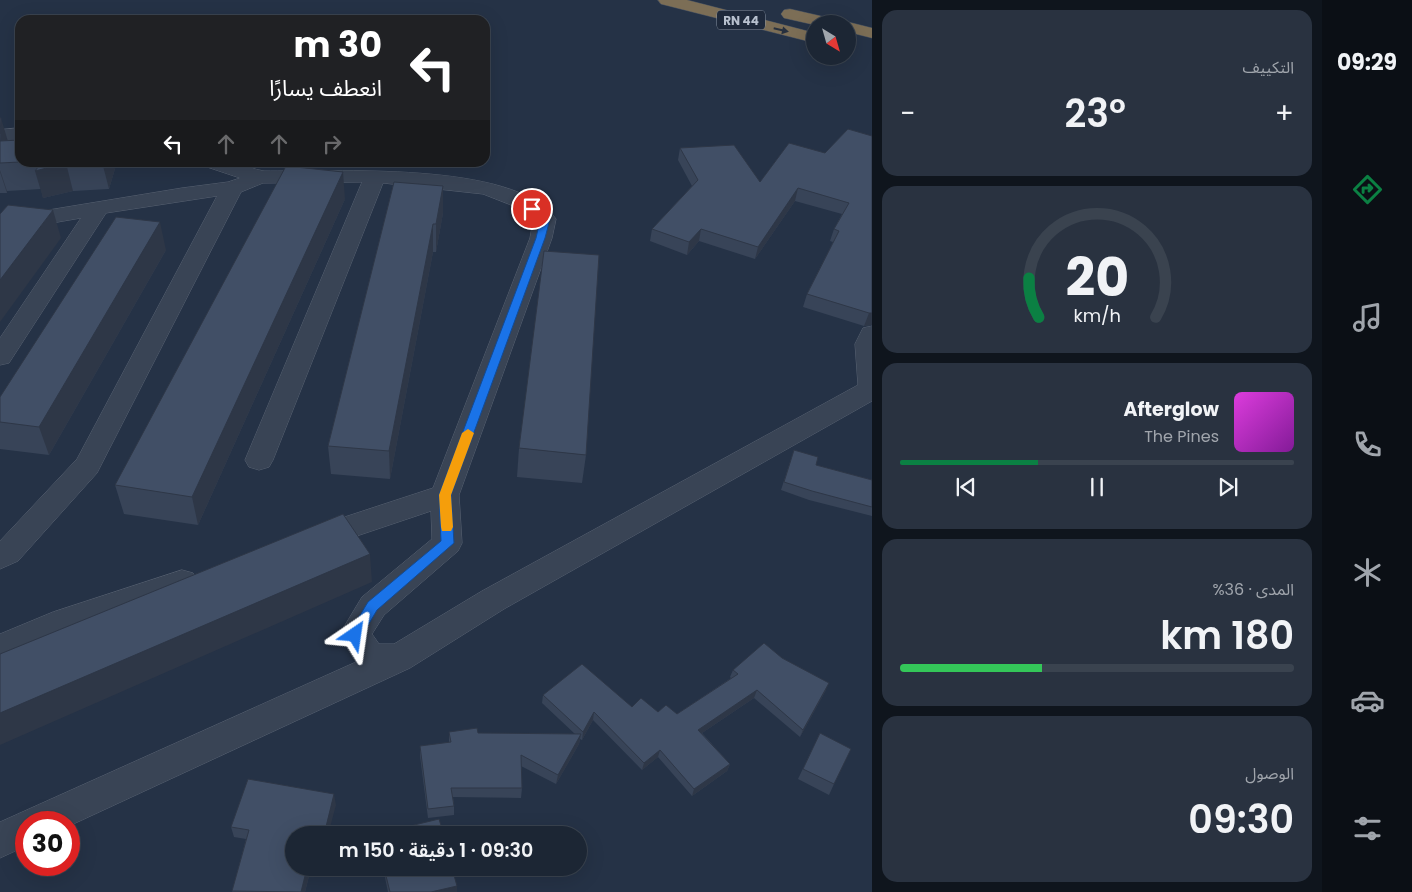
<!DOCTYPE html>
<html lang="ar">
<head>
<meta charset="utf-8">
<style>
	:root { --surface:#1c2634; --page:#293240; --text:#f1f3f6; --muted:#a0a5ac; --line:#3a434f; --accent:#0b8043 }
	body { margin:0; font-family:Poppins,"Noto Sans Arabic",sans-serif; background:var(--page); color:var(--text); direction:rtl; height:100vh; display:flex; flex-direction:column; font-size:19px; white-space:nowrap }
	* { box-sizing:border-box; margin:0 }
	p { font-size:16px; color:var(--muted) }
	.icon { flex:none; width:28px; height:28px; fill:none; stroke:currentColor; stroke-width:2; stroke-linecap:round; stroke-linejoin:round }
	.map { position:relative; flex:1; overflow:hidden; direction:ltr }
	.details { display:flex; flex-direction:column; gap:10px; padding:10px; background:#0f151d; width:450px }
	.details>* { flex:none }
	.banner { position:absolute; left:15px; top:15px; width:475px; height:152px; border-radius:15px; box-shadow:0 5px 20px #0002,0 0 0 1px var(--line); direction:rtl; background:#202124; color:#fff; overflow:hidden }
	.needle { width:32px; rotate:143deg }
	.tools { position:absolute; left:806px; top:15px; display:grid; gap:10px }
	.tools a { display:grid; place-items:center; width:50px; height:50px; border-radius:50%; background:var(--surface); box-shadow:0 5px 20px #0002,0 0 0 1px var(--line); font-size:25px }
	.speed { position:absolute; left:15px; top:811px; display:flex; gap:10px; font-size:25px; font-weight:700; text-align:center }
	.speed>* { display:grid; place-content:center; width:65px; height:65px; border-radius:50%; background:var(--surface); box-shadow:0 5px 20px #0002,0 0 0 1px var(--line); line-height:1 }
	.speed .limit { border:8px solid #d22; background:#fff; color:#111 }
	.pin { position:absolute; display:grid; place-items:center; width:42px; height:42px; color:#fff; margin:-21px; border:2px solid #fff; border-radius:50%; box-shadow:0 1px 5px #0007 }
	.me { position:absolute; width:55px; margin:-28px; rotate:32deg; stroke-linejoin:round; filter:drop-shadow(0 0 4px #0008) }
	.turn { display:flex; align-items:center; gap:18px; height:105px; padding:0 25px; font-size:22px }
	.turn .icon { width:65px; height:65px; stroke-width:2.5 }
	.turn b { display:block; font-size:35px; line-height:42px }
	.lanes { display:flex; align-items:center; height:48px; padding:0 25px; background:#0003; justify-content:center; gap:25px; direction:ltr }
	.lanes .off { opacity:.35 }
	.big { font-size:38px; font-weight:600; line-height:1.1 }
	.details .widget { flex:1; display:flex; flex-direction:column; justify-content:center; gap:8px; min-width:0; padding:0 18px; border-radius:15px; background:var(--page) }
	.details .dial { align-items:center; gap:0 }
	.dial svg { height:130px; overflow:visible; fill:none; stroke:var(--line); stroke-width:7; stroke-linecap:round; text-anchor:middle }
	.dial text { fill:var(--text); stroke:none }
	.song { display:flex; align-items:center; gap:15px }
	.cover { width:60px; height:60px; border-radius:8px; background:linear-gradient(135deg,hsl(300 70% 55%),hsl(290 70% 35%)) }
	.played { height:5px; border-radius:2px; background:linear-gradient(90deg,var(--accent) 35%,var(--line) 35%) }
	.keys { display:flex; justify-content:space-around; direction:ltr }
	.heat { display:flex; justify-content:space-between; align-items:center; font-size:28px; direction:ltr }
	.charge { height:8px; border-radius:4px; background:linear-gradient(90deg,#34c759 36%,var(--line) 0) }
	.trip { position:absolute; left:285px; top:826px; width:302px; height:50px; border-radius:25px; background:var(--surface); box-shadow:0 5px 20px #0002,0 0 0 1px var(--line); font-weight:600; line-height:50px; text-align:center; direction:rtl }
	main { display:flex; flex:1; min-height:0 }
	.tab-bar { display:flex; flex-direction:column; width:90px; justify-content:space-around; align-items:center; background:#0b0f15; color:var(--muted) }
	.tab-bar .icon { width:35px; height:35px }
	.tab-bar .on { color:var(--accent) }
	.tab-bar b { font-size:22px; color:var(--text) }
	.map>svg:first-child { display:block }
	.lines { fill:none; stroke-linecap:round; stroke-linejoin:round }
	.minor-casing { stroke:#586272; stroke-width:1 }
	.highway-casing { stroke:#444f60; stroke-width:1 }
	.minor { fill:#394455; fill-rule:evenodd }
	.highway { fill:#7c6e56; fill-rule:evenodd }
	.wall { fill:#384458 }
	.shaded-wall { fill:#2e3747 }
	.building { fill:#414f66; stroke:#2e3747 }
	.oneway { fill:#27303e }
	.route { fill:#1a73e8; stroke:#114b97 }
	.slow { fill:#f59e0b }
	.labels { text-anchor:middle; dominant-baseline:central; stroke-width:5; stroke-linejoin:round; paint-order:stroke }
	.shield { fill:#1e293b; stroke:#8993a2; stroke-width:1 }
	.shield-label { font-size:12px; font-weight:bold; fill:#b7c0ce }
</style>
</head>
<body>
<main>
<nav class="tab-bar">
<b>09:29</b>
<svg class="icon on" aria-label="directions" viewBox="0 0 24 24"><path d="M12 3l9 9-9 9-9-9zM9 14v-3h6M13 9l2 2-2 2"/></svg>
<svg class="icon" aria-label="music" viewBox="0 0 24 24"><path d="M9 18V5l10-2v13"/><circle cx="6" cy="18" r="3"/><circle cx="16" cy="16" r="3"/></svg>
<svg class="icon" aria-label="phone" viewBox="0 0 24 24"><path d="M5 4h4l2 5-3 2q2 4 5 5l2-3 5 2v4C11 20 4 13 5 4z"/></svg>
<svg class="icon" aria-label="climate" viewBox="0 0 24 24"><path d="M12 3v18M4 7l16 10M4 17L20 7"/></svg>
<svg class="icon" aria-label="car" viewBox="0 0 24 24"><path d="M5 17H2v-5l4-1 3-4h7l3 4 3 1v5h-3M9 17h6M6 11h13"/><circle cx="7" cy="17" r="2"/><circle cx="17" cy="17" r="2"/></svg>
<svg class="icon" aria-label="filters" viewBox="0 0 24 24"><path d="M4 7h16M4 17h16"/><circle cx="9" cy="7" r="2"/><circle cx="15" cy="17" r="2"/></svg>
</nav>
<section class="details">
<div class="widget"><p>التكييف</p>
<div class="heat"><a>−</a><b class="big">23°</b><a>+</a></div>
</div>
<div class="widget dial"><svg viewBox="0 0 100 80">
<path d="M14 69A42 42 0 1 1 86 69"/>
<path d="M14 69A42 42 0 0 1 8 45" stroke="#0b8043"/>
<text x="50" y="56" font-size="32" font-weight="700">20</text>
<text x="50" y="72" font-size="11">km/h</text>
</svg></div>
<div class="widget">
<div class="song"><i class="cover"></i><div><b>Afterglow</b><p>The Pines</p></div></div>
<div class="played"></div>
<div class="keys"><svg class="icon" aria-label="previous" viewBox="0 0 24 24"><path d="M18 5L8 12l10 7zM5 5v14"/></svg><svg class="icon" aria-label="pause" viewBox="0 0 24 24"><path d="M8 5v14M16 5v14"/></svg><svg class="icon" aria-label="next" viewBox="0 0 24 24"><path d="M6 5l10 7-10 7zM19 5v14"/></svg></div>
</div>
<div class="widget"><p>المدى · 36%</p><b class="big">180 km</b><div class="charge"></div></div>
<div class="widget"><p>الوصول</p><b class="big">09:30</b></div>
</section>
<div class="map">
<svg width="872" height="892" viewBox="0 0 872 892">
	<rect width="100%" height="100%" fill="#253246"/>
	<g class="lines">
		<defs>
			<g id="minor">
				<polygon points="20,128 20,140 0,142 0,130"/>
				<path d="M201,162C212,162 224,161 235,163C245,164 254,170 264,171C331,172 515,160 556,219L552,238L459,495L462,543L458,551L384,615L372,634L379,644H394L482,591L858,385L855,344L863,328L872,326V401L504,609L410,668L69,826V822H26V846L0,858V822L356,662L339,635L362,597L432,539L431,511L315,550L305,546L300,538L305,530L433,488L530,238L533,221L511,205L483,194L383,183L273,460L269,467L259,470L249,467L245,460L362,182L263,183L241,192L97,473L18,561L0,569V541L77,459L217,196L106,213L9,363L0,365V338L81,218L0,232V218L182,188L228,182L240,178L204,166Z"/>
				<polygon points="182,570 193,573 197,582 193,591 75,631 0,663 0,634 53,612"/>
			</g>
			<g id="highway">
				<polygon points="658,0 687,0 815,33 815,43 661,4"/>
				<polygon points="790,9 838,20 841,24 815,25 784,18 781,14 784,10"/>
				<polygon points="848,22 872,28 872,38 848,32 848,24 841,24"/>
			</g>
		</defs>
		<use href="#minor" class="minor-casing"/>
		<use href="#highway" class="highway-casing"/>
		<use href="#minor" class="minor"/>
		<use href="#highway" class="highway"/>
	</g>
	<g class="wall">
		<polygon points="0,118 8,141 20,162 117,162 109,189 73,191 43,198 41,189 7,191 7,193 0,193"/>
		<polygon points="848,129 872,325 864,326 803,307 807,294 833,242 830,241 834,229 842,214 795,201 755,259 699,241 687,255 650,241 652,229 692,186 678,160 680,148 760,182 825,153"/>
		<polygon points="394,182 443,213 436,252 433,252 390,479 331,474 328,446"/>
		<polygon points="345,199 198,525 124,514 115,485"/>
		<polygon points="166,250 49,455 0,449 0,397"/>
		<polygon points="519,448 586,455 582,483 517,477"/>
		<polygon points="794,450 816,465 872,480 872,516 809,500 781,490"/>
		<polygon points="782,658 826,690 800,737 754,698 702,733 730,764 727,771 692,796 658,757 642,770 593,720 582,740 580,739 579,744 556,784 521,766 522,788 521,798 453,797 454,806 454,815 428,818 420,756 420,746 449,743 449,732 478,733 575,734 542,703 543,695 632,707 658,712 677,714 731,678 730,677 733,670"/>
		<polygon points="820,733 834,784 829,795 798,779"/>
		<polygon points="336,805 294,835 294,868 311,868 305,892 232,892 246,839 234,837 231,827"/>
		<polygon points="383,868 452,868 457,892 388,892"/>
	</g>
	<g class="shaded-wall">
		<polygon points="1,118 9,145 0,143"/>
		<polygon points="102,162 117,162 109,189"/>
		<polygon points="66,163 73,191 43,198 35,171"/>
		<polygon points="0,170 7,191 7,193 0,172"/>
		<polygon points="343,172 345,199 198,525 192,497"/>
		<polygon points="443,186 443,213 436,252 436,224"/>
		<polygon points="798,188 795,201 755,259 758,247"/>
		<polygon points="53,210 61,238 0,322 0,280"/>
		<polygon points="160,222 166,250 49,455 39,427"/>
		<polygon points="433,224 433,252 390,479 389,451"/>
		<polygon points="701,229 699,241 687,255 689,242"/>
		<polygon points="869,313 872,313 872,325 864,326"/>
		<polygon points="370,554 372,582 0,745 0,713"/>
		<polygon points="829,683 826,690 800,737 803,730"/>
		<polygon points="757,690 754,698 696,737 698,730"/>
		<polygon points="594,712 593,720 582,740 583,732"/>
		<polygon points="581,734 579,744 556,784 558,775"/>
		<polygon points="660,750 658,757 642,770 644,763"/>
		<polygon points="730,764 727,771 692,796 694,789"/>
		<polygon points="334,794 336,805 328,835 324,835"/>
		<polygon points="307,868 311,868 305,892 301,892"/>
		<polygon points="457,886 457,892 431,892"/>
	</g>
	<g class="building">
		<polygon points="0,118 1,118 0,134"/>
		<polygon points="848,129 872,136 872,313 869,313 807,294 839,231 834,229 849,203 798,188 758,247 701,229 689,242 652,229 698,180 680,148 734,145 760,182 789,143 825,153"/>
		<polygon points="20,140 20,162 0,163 0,141"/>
		<polygon points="42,162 84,162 66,163 35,171"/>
		<polygon points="286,166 343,172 192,497 115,485"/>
		<polygon points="394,182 443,186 436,224 433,224 389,451 328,446"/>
		<polygon points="8,205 53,210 0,280 0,214"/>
		<polygon points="116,217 160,222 39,427 0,422 0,397"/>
		<polygon points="544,251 599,255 586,455 519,448"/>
		<polygon points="794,450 818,457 816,465 872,480 872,507 812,491 784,482"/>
		<polygon points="343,514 370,554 0,713 0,654"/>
		<polygon points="764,643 782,658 829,683 803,730 757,690 698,730 730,764 694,789 660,750 644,763 594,712 583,732 543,695 582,664 632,707 641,698 658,712 666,705 677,714 738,674 733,670"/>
		<polygon points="477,728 478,733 581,734 558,775 521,755 522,788 451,788 454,806 428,809 420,746 451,742 449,732"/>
		<polygon points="820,733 851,749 834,784 803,769"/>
		<polygon points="248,779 334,794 324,835 294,835 294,868 307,868 301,892 232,891 249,830 231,827"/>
		<polygon points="439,819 444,835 377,835 377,834"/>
		<polygon points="384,868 452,868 457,886 431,892 390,892"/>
	</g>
	<defs><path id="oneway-solid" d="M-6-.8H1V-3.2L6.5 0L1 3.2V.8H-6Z" transform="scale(1.25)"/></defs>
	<use class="oneway" href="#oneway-solid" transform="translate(781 30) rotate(13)"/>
	<polygon class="route" points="529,207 535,207 550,219 545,238 451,495 454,543 377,610 360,639 355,641 350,639 348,635 368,602 441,541 439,495 536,238 540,220 529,211"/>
	<polygon class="slow" points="468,429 474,433 451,495 453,527 451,531 442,531 441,527 439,495 462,433"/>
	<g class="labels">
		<rect class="shield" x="717" y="10.5" width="48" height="19" rx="4"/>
		<g class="shield-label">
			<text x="741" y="20">RN 44</text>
		</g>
	</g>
</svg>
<div class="tools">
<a><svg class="needle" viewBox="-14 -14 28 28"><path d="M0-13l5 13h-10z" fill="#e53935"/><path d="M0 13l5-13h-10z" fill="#a0a5ac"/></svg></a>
</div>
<div class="speed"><div class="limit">30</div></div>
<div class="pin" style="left:532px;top:209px;background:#d93025"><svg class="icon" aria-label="arrive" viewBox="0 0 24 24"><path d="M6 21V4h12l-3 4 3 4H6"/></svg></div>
<svg class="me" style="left:355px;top:635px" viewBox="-20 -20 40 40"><path d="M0-17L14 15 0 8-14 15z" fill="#1a73e8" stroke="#fff" stroke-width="4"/></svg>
<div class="trip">09:30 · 1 دقيقة · 150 m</div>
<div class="banner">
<div class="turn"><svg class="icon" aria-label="left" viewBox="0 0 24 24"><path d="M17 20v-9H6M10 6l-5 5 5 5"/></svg><div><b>30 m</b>انعطف يسارًا</div></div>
<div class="lanes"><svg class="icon" aria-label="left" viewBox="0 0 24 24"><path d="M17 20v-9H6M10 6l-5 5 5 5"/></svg><svg class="icon off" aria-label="ahead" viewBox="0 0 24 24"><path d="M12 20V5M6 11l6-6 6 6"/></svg><svg class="icon off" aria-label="ahead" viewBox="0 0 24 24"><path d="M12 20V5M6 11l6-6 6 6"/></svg><svg class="icon off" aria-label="right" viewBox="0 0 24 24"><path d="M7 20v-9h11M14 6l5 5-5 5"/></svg></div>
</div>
</div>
</main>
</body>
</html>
